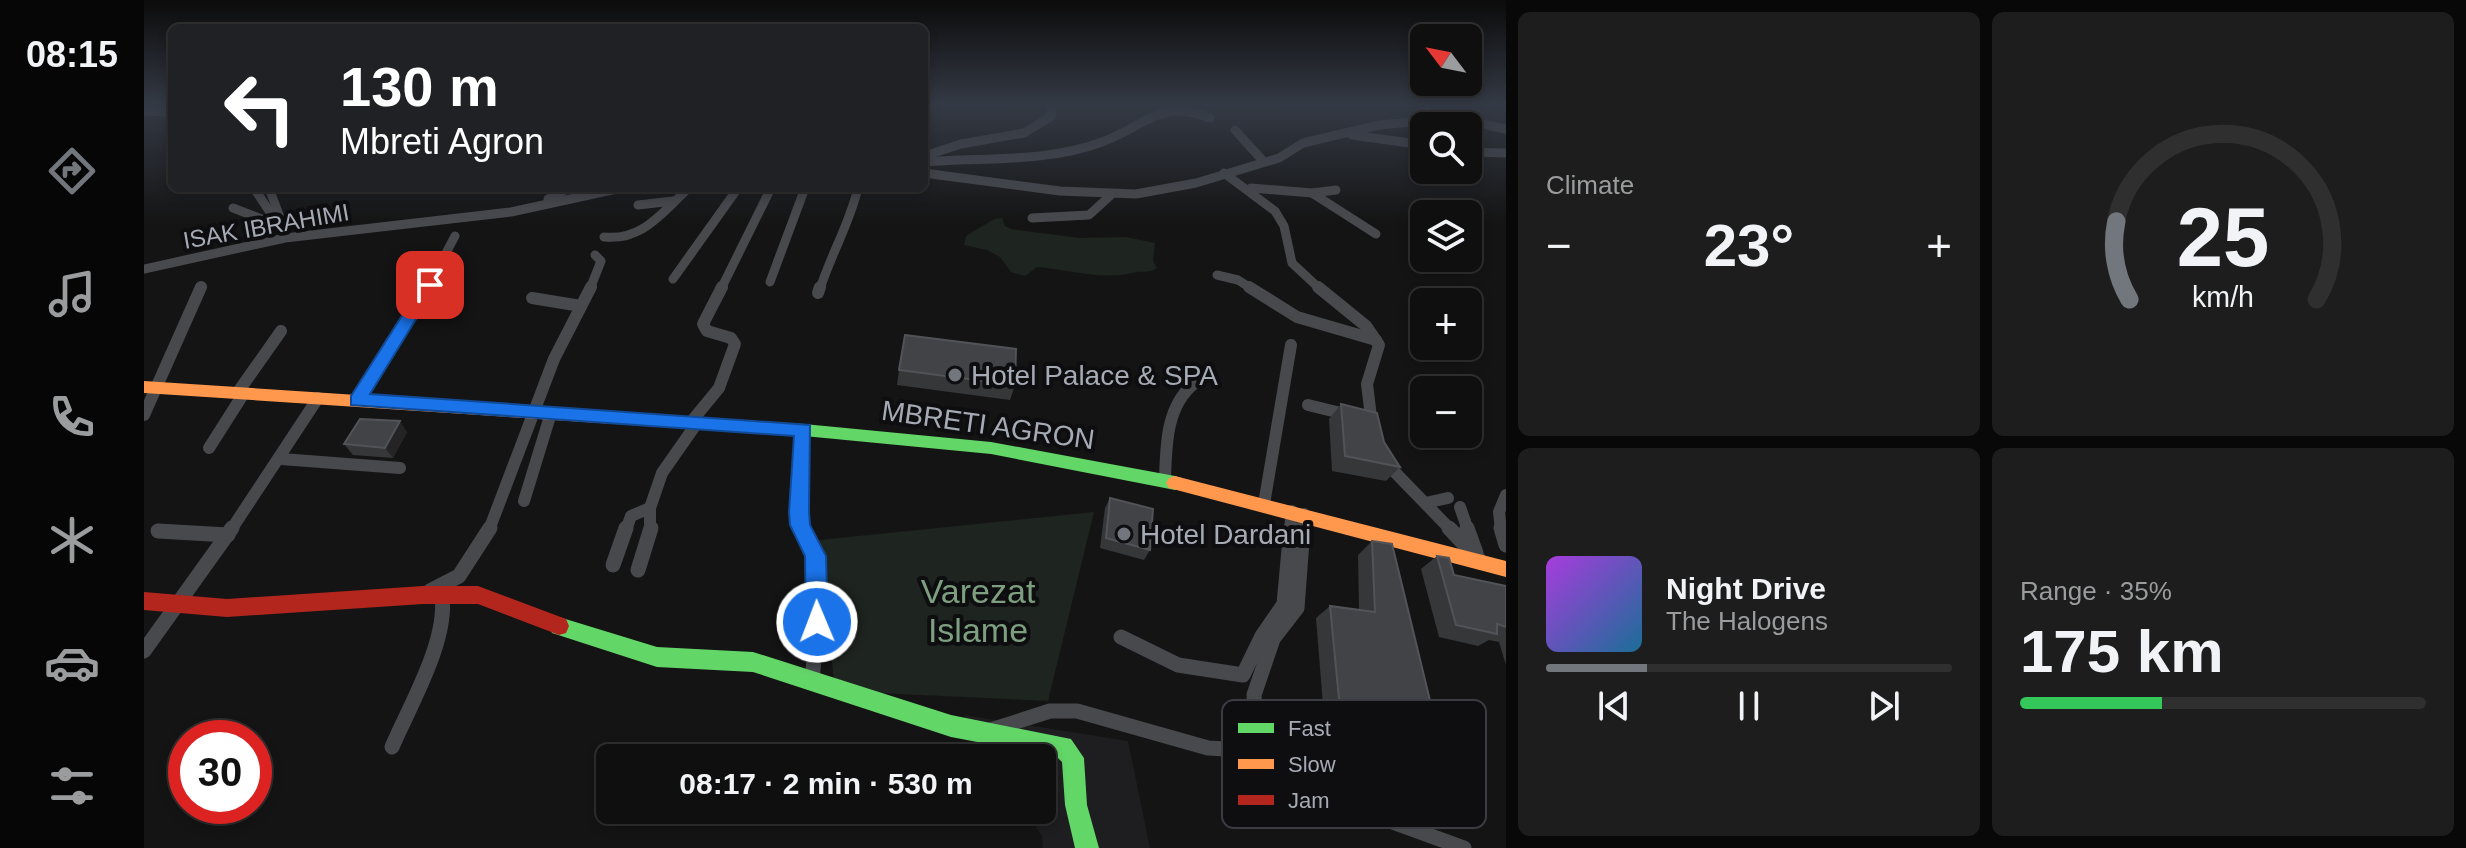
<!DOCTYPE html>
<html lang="en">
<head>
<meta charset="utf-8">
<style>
	:root { --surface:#0f0f0f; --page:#1d1d1d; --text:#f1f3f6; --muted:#9b9c9e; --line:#2f2f2f; --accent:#72767d }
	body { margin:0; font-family:Helvetica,sans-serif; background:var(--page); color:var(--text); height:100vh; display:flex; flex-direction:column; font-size:30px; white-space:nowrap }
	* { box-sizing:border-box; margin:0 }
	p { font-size:26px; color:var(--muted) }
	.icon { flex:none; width:44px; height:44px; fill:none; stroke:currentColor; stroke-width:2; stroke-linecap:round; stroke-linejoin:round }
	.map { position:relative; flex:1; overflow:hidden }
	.side { display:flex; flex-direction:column; gap:12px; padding:12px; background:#080808; width:960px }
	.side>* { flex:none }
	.banner { position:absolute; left:24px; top:24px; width:760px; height:168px; border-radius:12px; box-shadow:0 4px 12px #0003,0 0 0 2px var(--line); background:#202124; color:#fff; overflow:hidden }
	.needle { width:52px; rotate:302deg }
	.tools { position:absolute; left:1266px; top:24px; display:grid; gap:16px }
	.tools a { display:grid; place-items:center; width:72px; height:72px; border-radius:12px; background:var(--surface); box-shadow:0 4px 12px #0003,0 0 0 2px var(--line); font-size:40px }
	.speed { position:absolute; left:24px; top:720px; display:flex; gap:16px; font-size:40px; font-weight:700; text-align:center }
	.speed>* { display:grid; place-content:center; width:104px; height:104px; border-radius:50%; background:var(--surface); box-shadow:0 4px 12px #0003,0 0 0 2px var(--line); line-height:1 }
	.speed .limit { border:12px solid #d22; background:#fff; color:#111 }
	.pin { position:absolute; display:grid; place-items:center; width:68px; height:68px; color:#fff; margin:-34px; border-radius:16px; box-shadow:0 4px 12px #0006 }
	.me { position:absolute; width:88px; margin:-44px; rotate:359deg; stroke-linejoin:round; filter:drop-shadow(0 0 6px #0008) }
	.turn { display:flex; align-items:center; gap:28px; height:168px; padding:0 40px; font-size:36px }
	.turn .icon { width:104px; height:104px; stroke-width:2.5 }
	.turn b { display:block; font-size:56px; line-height:68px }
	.big { font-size:60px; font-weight:700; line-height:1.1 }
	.side .tile { flex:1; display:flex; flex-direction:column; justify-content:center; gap:12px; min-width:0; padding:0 28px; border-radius:12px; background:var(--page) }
	.side .dial { align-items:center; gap:0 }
	.dial svg { height:208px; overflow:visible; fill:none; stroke:var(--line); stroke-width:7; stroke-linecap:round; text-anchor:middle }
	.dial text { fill:var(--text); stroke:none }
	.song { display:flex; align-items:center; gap:24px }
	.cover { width:96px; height:96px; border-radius:12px; background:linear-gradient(135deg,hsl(280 70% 55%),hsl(200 70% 35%)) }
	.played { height:8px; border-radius:4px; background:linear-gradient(90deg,var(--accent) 25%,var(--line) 25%) }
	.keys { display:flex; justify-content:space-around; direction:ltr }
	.heat { display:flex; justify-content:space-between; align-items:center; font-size:44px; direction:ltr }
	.charge { height:12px; border-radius:6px; background:linear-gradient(90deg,#34c759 35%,var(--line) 0) }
	.side .tiles { flex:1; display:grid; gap:12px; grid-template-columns:repeat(2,1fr) }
	.trip { position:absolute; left:452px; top:744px; width:460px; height:80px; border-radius:12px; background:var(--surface); box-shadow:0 4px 12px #0003,0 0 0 2px var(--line); font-weight:700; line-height:80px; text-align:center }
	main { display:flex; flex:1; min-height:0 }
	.tabs { display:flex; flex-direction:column; width:144px; justify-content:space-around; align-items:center; background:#060606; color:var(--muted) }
	.tabs .icon { width:56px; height:56px }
	.tabs .active { color:var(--accent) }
	.tabs b { font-size:36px; color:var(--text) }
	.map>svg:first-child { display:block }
	.built { fill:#1e1e20 }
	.green { fill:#1e241f }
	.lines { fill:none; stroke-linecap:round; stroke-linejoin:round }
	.street-far2 { stroke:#48494d; stroke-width:9 }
	.street-far1 { stroke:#48494d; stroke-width:12 }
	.street { stroke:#48494d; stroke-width:15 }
	.fast { fill:#63d668; fill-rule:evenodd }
	.slow { fill:#ff974d; fill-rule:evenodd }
	.jam { fill:#b3261e; fill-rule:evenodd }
	.wall { fill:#363739 }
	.shaded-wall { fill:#242425 }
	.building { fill:#424347; stroke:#525358; stroke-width:2 }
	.route { fill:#1a73e8; stroke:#114b97; stroke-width:2 }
	.poi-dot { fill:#72767d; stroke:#0e0e10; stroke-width:3 }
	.labels { text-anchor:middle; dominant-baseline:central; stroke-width:8; stroke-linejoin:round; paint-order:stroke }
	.far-street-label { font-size:24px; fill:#a5aab5; stroke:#0e0e10 }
	.poi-label { font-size:28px; fill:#a5aab5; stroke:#0e0e10; text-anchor:start }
	.street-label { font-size:28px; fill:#a5aab5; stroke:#0e0e10 }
	.near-park-label { font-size:34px; fill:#7d9f80; stroke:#0e0e10 }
	.key { fill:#0e0e10; stroke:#3b3d42; stroke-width:2 }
	.key-label { font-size:22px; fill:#a5aab5 }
</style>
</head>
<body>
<main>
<nav class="tabs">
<b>08:15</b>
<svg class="icon active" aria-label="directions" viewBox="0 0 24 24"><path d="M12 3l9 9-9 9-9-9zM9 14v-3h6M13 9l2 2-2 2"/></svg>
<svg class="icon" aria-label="music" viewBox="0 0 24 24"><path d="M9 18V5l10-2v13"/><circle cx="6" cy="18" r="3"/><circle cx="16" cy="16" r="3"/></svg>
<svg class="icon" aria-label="phone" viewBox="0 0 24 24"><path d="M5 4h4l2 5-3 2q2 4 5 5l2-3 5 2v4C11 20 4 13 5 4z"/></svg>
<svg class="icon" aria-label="climate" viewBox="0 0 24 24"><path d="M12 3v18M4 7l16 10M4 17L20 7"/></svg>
<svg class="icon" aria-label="car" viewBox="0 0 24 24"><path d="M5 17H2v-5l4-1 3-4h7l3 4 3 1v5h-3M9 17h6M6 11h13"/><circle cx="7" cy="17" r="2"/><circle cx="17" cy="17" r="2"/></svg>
<svg class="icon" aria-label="filters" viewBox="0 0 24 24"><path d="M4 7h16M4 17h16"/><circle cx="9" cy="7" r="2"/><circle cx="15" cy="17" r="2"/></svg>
</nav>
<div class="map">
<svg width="1362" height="848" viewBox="0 0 1362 848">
	<rect width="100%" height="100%" fill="#141414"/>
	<polygon class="built" points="820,715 984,741 1006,848 899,848 898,836 881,810 898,810 898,758 847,758"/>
	<g class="green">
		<path d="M858,218L861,226L867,229L936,238L981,237L1011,243L1009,261L1013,268C1004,274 998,270 989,273C956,280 927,270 893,267L881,276L867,272L856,257L843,250L820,245L822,236L850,219Z"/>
		<polygon points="950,512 904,701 691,691 675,540"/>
	</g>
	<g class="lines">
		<g class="street-far2">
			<polyline points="1278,104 1286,117"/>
			<polyline points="0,111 28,112"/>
			<polyline points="1091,130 1120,162"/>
			<polyline points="1208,135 1280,145"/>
			<polyline points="1324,152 1362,153"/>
			<polyline points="780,156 817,144 880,133 908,116 907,104"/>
			<path d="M780,162C839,157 902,163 958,142C1003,126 1014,98 1066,118"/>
			<polyline points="780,173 916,191 992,194 1052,183 1135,158 1159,143 1235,125 1309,118 1362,129"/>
			<polyline points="1080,173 1131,211 1140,226 1148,263 1176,289"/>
			<polyline points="110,188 133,223"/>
			<polyline points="125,188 141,231"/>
			<polyline points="1107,188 1168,193 1192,190"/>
			<polyline points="1168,193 1232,234"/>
			<polyline points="404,199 425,188"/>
			<polyline points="494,205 529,201"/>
			<polyline points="89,208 141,228"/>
			<polyline points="888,218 945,215 968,194"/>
			<path d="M460,237C499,241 518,212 545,188"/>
			<polyline points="0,269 141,238 367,212 477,188"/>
			<polyline points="1073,275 1094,280 1108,289"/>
			<polyline points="529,279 594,188"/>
			<polyline points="626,282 661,188"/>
			<polyline points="283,289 311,236"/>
			<polyline points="446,289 457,261 451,255"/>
			<polyline points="577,289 627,188"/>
			<path d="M676,289C688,252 705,225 714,188"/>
		</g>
		<g class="street-far1">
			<polyline points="1105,287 1153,317 1232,340"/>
			<polyline points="1174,287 1222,326 1235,345 1223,384 1228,425"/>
			<polyline points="674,293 676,287"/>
			<polyline points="388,298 437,306"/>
			<polyline points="94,392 137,331"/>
			<polyline points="213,400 284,287"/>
			<polyline points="1164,405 1205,415"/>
			<polyline points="0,415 57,287"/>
			<polyline points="547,422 575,388 591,344 587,338 563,331 559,324 578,287"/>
			<polyline points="65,448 100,393"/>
			<polyline points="137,459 256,468"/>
			<polyline points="1240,461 1307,530"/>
			<path d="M1021,480C1022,446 1022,405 1051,383"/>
			<polyline points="380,501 407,413"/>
			<polyline points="1281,503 1304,498"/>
			<polyline points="1120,504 1147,345"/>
			<polyline points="1316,507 1324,530"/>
			<polyline points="87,530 174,398"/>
			<polyline points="345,530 410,359 447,287"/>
			<polyline points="482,530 487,516 506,508"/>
			<polyline points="506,530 506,508 518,473 553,423"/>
			<polyline points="659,530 660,430"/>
			<polyline points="1146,530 1148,511"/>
			<polyline points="1159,530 1160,514"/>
			<polyline points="1357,530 1355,512 1362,495"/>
		</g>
		<g class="street">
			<polyline points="658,528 671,556 673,622 668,682"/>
			<polyline points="1305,528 1337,562"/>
			<polyline points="1323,528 1332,553"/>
			<polyline points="1357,528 1362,545"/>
			<polyline points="14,531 84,535"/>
			<polyline points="469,565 482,528"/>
			<polyline points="494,570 507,528"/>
			<polyline points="286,591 315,576 346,528"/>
			<polyline points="977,637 1034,665 1099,675 1118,636 1140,604 1147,528"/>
			<polyline points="0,651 88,528"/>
			<polyline points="847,730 906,711 933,711 1064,748 1118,751 1210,808 1320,848"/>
			<path d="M248,747C266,705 304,641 298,596"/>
			<polyline points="1118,751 1113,742 1110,695 1129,639 1153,608 1159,528"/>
		</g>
		<g class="fast">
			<polygon points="471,412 660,424 847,442 1031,476 1037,478 1040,483 1037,488 1031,490 847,454 660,436 471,424 463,418"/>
			<polygon points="415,617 513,647 609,652 807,715 927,739 940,758 943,805 955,848 931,848 921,805 918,762 913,757 807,737 609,672 513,667 408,633 405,626 408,619"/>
		</g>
		<g class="slow">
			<polygon points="0,381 471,412 479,418 471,424 0,393"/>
			<polygon points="1031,476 1362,561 1362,577 1025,488 1022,483 1025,478"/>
		</g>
		<polygon class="jam" points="279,586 334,586 422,619 425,626 422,633 415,635 334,604 279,604 83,617 0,610 0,592 83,599"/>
	</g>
	<g class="wall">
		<polygon points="755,370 871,385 866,400 753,385"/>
		<polygon points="1197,404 1240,442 1256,467 1242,481 1188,471 1185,419"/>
		<polygon points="263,432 249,458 209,455 200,444"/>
		<polygon points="966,498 1006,550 1000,560 956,548 961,508"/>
		<polygon points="1228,541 1315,820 1294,828 1185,780 1172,618 1186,606 1215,610 1214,555"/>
		<polygon points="1293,556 1310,575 1362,586 1362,665 1355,642 1345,640 1334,646 1295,637 1277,569"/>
	</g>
	<polygon class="shaded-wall" points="256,421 263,432 249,458 241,448"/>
	<g class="building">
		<polygon points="761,335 872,349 871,385 755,370"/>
		<polygon points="1197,404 1233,413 1240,442 1256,467 1201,456"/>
		<polygon points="216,419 256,421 241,448 200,444"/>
		<polygon points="966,498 1009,509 1006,550 962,538"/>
		<polygon points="1228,541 1248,544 1315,820 1202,771 1186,606 1231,612"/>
		<polygon points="1293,556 1305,558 1310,575 1362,586 1362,627 1353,624 1353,634 1312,625"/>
	</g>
	<linearGradient id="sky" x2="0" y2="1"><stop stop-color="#0b0b0b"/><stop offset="0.47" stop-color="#343a45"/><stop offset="1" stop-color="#343a45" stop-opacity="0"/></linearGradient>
	<rect width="1362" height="223" fill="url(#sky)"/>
	<polygon class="route" points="286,280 293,285 226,394 666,425 665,512 666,525 682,556 684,622 681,629 673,632 665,629 662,622 661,556 646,525 645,512 650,436 207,405 207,396 280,281"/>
	<g class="poi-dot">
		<circle cx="811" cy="375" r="8"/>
		<circle cx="980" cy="534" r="8"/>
	</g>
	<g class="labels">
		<g class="far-street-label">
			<text transform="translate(122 226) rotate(-10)">ISAK IBRAHIMI</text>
		</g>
		<g class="poi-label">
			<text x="827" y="375">Hotel Palace &amp; SPA</text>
			<text x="996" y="534">Hotel Dardani</text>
		</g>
		<g class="street-label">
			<text transform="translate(844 425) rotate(8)">MBRETI AGRON</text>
		</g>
		<g class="near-park-label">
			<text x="834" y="591">Varezat<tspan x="834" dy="39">Islame</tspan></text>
		</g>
	</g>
	<rect x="1078" y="700" width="264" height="128" rx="12" class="key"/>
	<rect x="1094" y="723" width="36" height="10" fill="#63d668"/>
	<rect x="1094" y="759" width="36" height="10" fill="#ff974d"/>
	<rect x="1094" y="795" width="36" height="10" fill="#b3261e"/>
	<g class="key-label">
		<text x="1144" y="736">Fast</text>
		<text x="1144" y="772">Slow</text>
		<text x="1144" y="808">Jam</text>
	</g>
</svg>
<div class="tools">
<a><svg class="needle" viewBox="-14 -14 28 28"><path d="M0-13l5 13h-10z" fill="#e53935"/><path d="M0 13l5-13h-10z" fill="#9b9c9e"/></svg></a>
<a><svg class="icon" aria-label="search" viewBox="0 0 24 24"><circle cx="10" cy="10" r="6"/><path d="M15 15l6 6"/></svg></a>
<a><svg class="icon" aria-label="layers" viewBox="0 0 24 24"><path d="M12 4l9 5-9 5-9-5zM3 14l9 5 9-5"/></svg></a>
<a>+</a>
<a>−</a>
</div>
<div class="speed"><div class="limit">30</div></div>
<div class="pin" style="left:286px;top:285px;background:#d93025"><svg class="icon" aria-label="arrive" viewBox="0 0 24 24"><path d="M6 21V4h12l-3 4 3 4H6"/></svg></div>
<svg class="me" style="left:673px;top:622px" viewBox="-20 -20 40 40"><circle r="17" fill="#1a73e8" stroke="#fff" stroke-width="3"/><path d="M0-11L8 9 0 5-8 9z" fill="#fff"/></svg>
<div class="trip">08:17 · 2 min · 530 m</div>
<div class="banner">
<div class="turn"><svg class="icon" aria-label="left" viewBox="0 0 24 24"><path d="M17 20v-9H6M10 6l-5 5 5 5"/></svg><div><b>130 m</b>Mbreti Agron</div></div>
</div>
</div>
<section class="side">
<div class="tiles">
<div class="tile"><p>Climate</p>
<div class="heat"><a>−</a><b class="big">23°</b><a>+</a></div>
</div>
<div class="tile dial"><svg viewBox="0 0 100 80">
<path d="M14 69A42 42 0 1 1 86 69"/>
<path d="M14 69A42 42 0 0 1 9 39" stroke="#72767d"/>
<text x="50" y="56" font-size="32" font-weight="700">25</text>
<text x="50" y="72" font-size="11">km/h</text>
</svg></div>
<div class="tile">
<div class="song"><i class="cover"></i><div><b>Night Drive</b><p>The Halogens</p></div></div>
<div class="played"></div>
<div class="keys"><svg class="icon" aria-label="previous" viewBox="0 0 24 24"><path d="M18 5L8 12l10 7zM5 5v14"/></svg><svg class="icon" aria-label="pause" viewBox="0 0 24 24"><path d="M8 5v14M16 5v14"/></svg><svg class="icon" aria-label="next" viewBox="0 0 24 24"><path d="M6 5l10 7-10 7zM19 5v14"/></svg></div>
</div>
<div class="tile"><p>Range · 35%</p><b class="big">175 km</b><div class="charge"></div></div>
</div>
</section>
</main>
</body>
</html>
